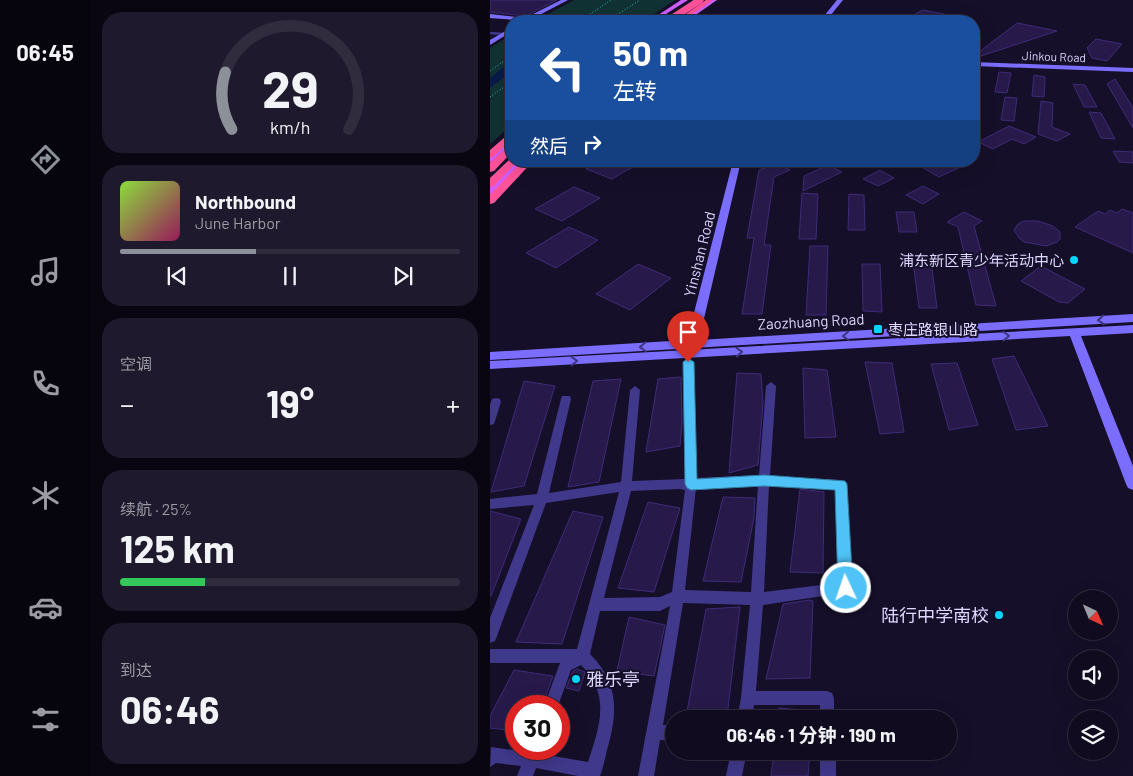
<!DOCTYPE html>
<html lang="zh">
<head>
<meta charset="utf-8">
<style>
	:root { --surface:#100b1f; --page:#1e192c; --text:#f1f3f6; --muted:#9c9ba4; --line:#302b3d; --accent:#8c9099 }
	body { margin:0; font-family:Barlow,"Noto Sans SC",sans-serif; background:var(--page); color:var(--text); height:100vh; display:flex; flex-direction:column; font-size:19px; white-space:nowrap }
	* { box-sizing:border-box; margin:0 }
	p { font-size:16px; color:var(--muted) }
	.icon { flex:none; width:28px; height:28px; fill:none; stroke:currentColor; stroke-width:2; stroke-linecap:round; stroke-linejoin:round }
	.map { position:relative; flex:1; overflow:hidden }
	.details { display:flex; flex-direction:column; gap:12px; padding:12px; background:#090611; width:400px }
	.details>* { flex:none }
	.hud { position:absolute; left:15px; top:15px; width:475px; height:152px; border-radius:20px; box-shadow:0 5px 20px #0002,0 0 0 1px var(--line); background:#1a4fa0; color:#fff; overflow:hidden }
	.needle { width:32px; rotate:136deg }
	.tools { position:absolute; left:578px; top:590px; display:grid; gap:10px }
	.tools a { display:grid; place-items:center; width:50px; height:50px; border-radius:50%; background:var(--surface); box-shadow:0 5px 20px #0002,0 0 0 1px var(--line); font-size:25px }
	.speed { position:absolute; left:15px; top:695px; display:flex; gap:10px; font-size:25px; font-weight:700; text-align:center }
	.speed>* { display:grid; place-content:center; width:65px; height:65px; border-radius:50%; background:var(--surface); box-shadow:0 5px 20px #0002,0 0 0 1px var(--line); line-height:1 }
	.speed .limit { border:8px solid #d22; background:#fff; color:#111 }
	.pin { position:absolute; display:grid; place-items:center; width:42px; height:42px; color:#fff; margin:-51px -21px; border-radius:50% 50% 50% 0; rotate:-45deg; box-shadow:0 0 5px #0007 }
	.pin .icon { rotate:45deg }
	.me { position:absolute; width:55px; margin:-28px; rotate:357deg; stroke-linejoin:round; filter:drop-shadow(0 0 4px #0008) }
	.turn { display:flex; align-items:center; gap:18px; height:105px; padding:0 25px; font-size:22px }
	.turn .icon { width:65px; height:65px; stroke-width:2.5 }
	.turn b { display:block; font-size:35px; line-height:42px }
	.then { display:flex; align-items:center; height:48px; padding:0 25px; background:#0003; gap:10px; font-size:19px }
	.big { font-size:38px; font-weight:700; line-height:1.1 }
	.details .card { flex:1; display:flex; flex-direction:column; justify-content:center; gap:8px; min-width:0; padding:0 18px; border-radius:20px; background:var(--page) }
	.details .dial { align-items:center; gap:0 }
	.dial svg { height:130px; overflow:visible; fill:none; stroke:var(--line); stroke-width:7; stroke-linecap:round; text-anchor:middle }
	.dial text { fill:var(--text); stroke:none }
	.song { display:flex; align-items:center; gap:15px }
	.cover { width:60px; height:60px; border-radius:8px; background:linear-gradient(135deg,hsl(90 70% 55%),hsl(330 70% 35%)) }
	.played { height:5px; border-radius:2px; background:linear-gradient(90deg,var(--accent) 40%,var(--line) 40%) }
	.keys { display:flex; justify-content:space-around; direction:ltr }
	.heat { display:flex; justify-content:space-between; align-items:center; font-size:28px; direction:ltr }
	.charge { height:8px; border-radius:4px; background:linear-gradient(90deg,#34c759 25%,var(--line) 0) }
	.trip { position:absolute; left:175px; top:710px; width:292px; height:50px; border-radius:25px; background:var(--surface); box-shadow:0 5px 20px #0002,0 0 0 1px var(--line); font-weight:700; line-height:50px; text-align:center }
	main { display:flex; flex:1; min-height:0 }
	.menu { display:flex; flex-direction:column; width:90px; justify-content:space-around; align-items:center; background:#06040c; color:var(--muted) }
	.menu .icon { width:35px; height:35px }
	.menu .active { color:var(--accent) }
	.menu b { font-size:22px; color:var(--text) }
	.map>svg:first-child { display:block }
	.green { fill:#113234 }
	.water { fill:#081b49 }
	.building { fill:#271a4b; stroke:#3f2b78 }
	.lines { fill:none; stroke-linecap:round; stroke-linejoin:round }
	.path { stroke:#2abfc0; stroke-width:1; stroke-dasharray:1 2; stroke-linecap:butt }
	.lane { stroke:#40388a; stroke-width:2.5 }
	.street { fill:#40388a; fill-rule:evenodd }
	.secondary { fill:#7b6eff; fill-rule:evenodd }
	.primary { fill:#ce5eff; fill-rule:evenodd }
	.highway { fill:#ff5299; fill-rule:evenodd }
	.highway-bridge { stroke:#ff5299; stroke-width:7 }
	.oneway { stroke:#3e357f }
	.route { fill:#4fc3f7; stroke:#337fa1 }
	.poi-dot { fill:#03d5ff; stroke:#150f29; stroke-width:2 }
	.labels { text-anchor:middle; dominant-baseline:central; stroke-width:4; stroke-linejoin:round; paint-order:stroke }
	.far-street-label { font-size:12px; fill:#ded7ff; stroke:#150f29 }
	.street-label { font-size:15px; fill:#ded7ff; stroke:#150f29 }
	.poi-label { font-size:15px; fill:#ded7ff; stroke:#150f29; text-anchor:end }
	.near-poi-label { font-size:18px; fill:#ded7ff; stroke:#150f29; text-anchor:end }
</style>
</head>
<body>
<main>
<nav class="menu">
<b>06:45</b>
<svg class="icon active" aria-label="directions" viewBox="0 0 24 24"><path d="M12 3l9 9-9 9-9-9zM9 14v-3h6M13 9l2 2-2 2"/></svg>
<svg class="icon" aria-label="music" viewBox="0 0 24 24"><path d="M9 18V5l10-2v13"/><circle cx="6" cy="18" r="3"/><circle cx="16" cy="16" r="3"/></svg>
<svg class="icon" aria-label="phone" viewBox="0 0 24 24"><path d="M5 4h4l2 5-3 2q2 4 5 5l2-3 5 2v4C11 20 4 13 5 4z"/></svg>
<svg class="icon" aria-label="climate" viewBox="0 0 24 24"><path d="M12 3v18M4 7l16 10M4 17L20 7"/></svg>
<svg class="icon" aria-label="car" viewBox="0 0 24 24"><path d="M5 17H2v-5l4-1 3-4h7l3 4 3 1v5h-3M9 17h6M6 11h13"/><circle cx="7" cy="17" r="2"/><circle cx="17" cy="17" r="2"/></svg>
<svg class="icon" aria-label="filters" viewBox="0 0 24 24"><path d="M4 7h16M4 17h16"/><circle cx="9" cy="7" r="2"/><circle cx="15" cy="17" r="2"/></svg>
</nav>
<section class="details">
<div class="card dial"><svg viewBox="0 0 100 80">
<path d="M14 69A42 42 0 1 1 86 69"/>
<path d="M14 69A42 42 0 0 1 10 34" stroke="#8c9099"/>
<text x="50" y="56" font-size="32" font-weight="700">29</text>
<text x="50" y="72" font-size="11">km/h</text>
</svg></div>
<div class="card">
<div class="song"><i class="cover"></i><div><b>Northbound</b><p>June Harbor</p></div></div>
<div class="played"></div>
<div class="keys"><svg class="icon" aria-label="previous" viewBox="0 0 24 24"><path d="M18 5L8 12l10 7zM5 5v14"/></svg><svg class="icon" aria-label="pause" viewBox="0 0 24 24"><path d="M8 5v14M16 5v14"/></svg><svg class="icon" aria-label="next" viewBox="0 0 24 24"><path d="M6 5l10 7-10 7zM19 5v14"/></svg></div>
</div>
<div class="card"><p>空调</p>
<div class="heat"><a>−</a><b class="big">19°</b><a>+</a></div>
</div>
<div class="card"><p>续航 · 25%</p><b class="big">125 km</b><div class="charge"></div></div>
<div class="card"><p>到达</p><b class="big">06:46</b></div>
</section>
<div class="map">
<svg width="643" height="776" viewBox="0 0 643 776">
	<rect width="100%" height="100%" fill="#150f29"/>
	<g class="green">
		<polygon points="84,0 185,0 154,21 45,21"/>
		<polygon points="21,35 21,126 0,144 0,48"/>
	</g>
	<polygon class="water" points="21,61 21,72 0,88 0,78"/>
	<g class="building">
		<polygon points="0,0 67,0 35,16 0,12"/>
		<polygon points="433,10 464,16 463,21 412,21"/>
		<polygon points="527,23 567,31 485,58 484,56"/>
		<polygon points="606,39 632,44 617,61 602,58 597,48"/>
		<polygon points="509,72 521,73 517,93 505,92"/>
		<polygon points="544,75 555,77 554,97 542,96"/>
		<polygon points="625,79 643,108 643,128 617,84"/>
		<polygon points="583,84 595,85 607,107 594,107"/>
		<polygon points="515,97 527,98 524,121 511,120"/>
		<polygon points="551,101 563,103 562,127 580,134 567,141 548,134"/>
		<polygon points="599,112 611,113 625,139 611,138"/>
		<polygon points="519,126 546,137 534,144 522,139 503,149 488,142"/>
		<polygon points="623,151 643,152 643,163 629,162"/>
		<polygon points="111,161 153,161 122,179 96,169"/>
		<polygon points="421,161 483,161 449,177"/>
		<polygon points="287,163 300,170 284,177 274,245 281,245 272,314 252,314 264,238 257,238 269,170"/>
		<polygon points="338,165 352,172 313,191 314,176"/>
		<polygon points="390,170 404,178 388,186 373,179"/>
		<polygon points="433,186 449,194 433,204 416,195"/>
		<polygon points="84,187 110,198 72,221 45,209"/>
		<polygon points="312,193 328,194 326,239 309,239"/>
		<polygon points="359,194 374,195 375,230 358,230"/>
		<polygon points="632,209 643,213 643,253 585,227 608,211 615,214 620,210 627,213"/>
		<polygon points="406,212 424,212 427,232 409,232"/>
		<polygon points="474,212 492,221 484,226 506,306 486,305 468,227 457,222"/>
		<polygon points="534,221 548,221 563,226 570,232 570,239 567,242 556,246 534,242 529,238 524,230 528,224"/>
		<polygon points="79,227 108,240 66,268 36,253"/>
		<polygon points="320,246 338,246 336,315 316,315"/>
		<polygon points="423,261 441,261 447,308 429,308"/>
		<polygon points="148,264 181,278 140,310 106,294"/>
		<polygon points="372,264 390,264 392,312 373,311"/>
		<polygon points="551,266 595,289 578,303 569,302 531,281"/>
		<polygon points="524,356 558,426 526,430 502,359"/>
		<polygon points="375,362 402,363 414,432 390,434"/>
		<polygon points="467,363 488,425 459,430 441,364"/>
		<polygon points="313,368 337,370 346,437 315,438"/>
		<polygon points="247,373 271,374 273,403 268,465 239,473"/>
		<polygon points="191,377 192,423 190,446 156,452 168,379"/>
		<polygon points="131,379 109,482 78,487 103,381"/>
		<polygon points="34,381 65,386 34,486 1,492"/>
		<polygon points="310,489 334,492 333,573 300,572"/>
		<polygon points="233,497 265,498 264,518 251,582 213,581"/>
		<polygon points="158,502 190,508 164,592 128,588"/>
		<polygon points="0,511 31,519 1,596 0,596"/>
		<polygon points="83,511 113,517 72,644 26,642"/>
		<polygon points="320,600 323,601 320,678 276,679 293,604"/>
		<polygon points="250,607 237,717 196,717 216,609"/>
		<polygon points="139,617 175,625 164,676 127,671"/>
		<polygon points="87,669 95,672 89,691 76,688 83,671"/>
		<polygon points="24,670 63,676 52,706 26,706 26,731 0,728 0,716"/>
		<polygon points="289,708 323,711 323,719 287,719"/>
		<polygon points="284,751 320,751 318,776 281,776"/>
	</g>
	<g class="lines">
		<g class="path">
			<polyline points="90,21 121,0"/>
			<polyline points="117,21 150,0"/>
			<polyline points="0,71 21,56"/>
			<polyline points="0,97 21,82"/>
		</g>
		<polyline class="lane" points="0,33 14,34"/>
		<g class="street">
			<path d="M198,359L203,362L207,478L269,475L276,386L281,382L286,386L280,476L351,480L355,482L357,485L362,588L360,592L273,605L266,691H337L342,693L344,698V719H330V705H264L262,719H247L251,698L260,605L193,603L173,725H184V741L170,740L164,776H148L180,606L170,611H110L100,654C129,683 128,712 117,750C115,759 113,768 110,776H88L46,768L43,776H27L31,766L6,763L0,767L1,747L37,752L38,749H54L52,754L98,762C110,725 121,695 91,665L81,670L68,706H54L70,663H0V649H87L129,492L56,503L7,636L5,641L0,643V618L44,505L0,509V499L47,494L71,399L72,396H80L81,399L59,493L131,482L140,390L145,386L150,390L142,481L195,479L193,362ZM268,485L261,592L195,590L206,488ZM279,485L345,490L348,583L274,592ZM190,489L195,490L182,592L170,597L114,598L141,491Z"/>
			<polygon points="6,398 10,399 11,402 5,421 4,424 0,425 0,405 2,399"/>
			<polygon points="241,751 257,751 252,776 236,776"/>
			<rect x="330" y="751" width="16" height="25"/>
		</g>
		<g class="secondary">
			<polygon points="71,0 78,0 38,21 0,18 0,14 35,18"/>
			<polygon points="347,0 353,0 336,21 330,21"/>
			<polygon points="21,28 21,32 0,45 0,40"/>
			<polygon points="484,62 643,68 643,72 484,66"/>
			<polygon points="243,161 251,161 209,340 643,314 643,322 0,360 0,352 197,340"/>
			<polygon points="643,325 643,333 591,336 643,466 643,490 638,488 636,484 580,336 0,369 0,361"/>
		</g>
		<g class="primary">
			<polygon points="191,0 198,0 165,21 159,21"/>
			<polygon points="221,0 227,0 197,21 191,21"/>
			<polygon points="18,139 21,139 21,145 0,163 0,157"/>
			<polygon points="26,161 35,161 3,194 0,195 0,187"/>
		</g>
		<g class="highway">
			<polygon points="216,0 223,0 193,21 186,21"/>
			<polygon points="21,132 21,140 3,157 0,158 0,150"/>
			<polygon points="18,148 21,149 21,153 4,171 0,172 0,163 15,149"/>
			<polygon points="21,158 21,161 28,161 4,186 0,187 0,178"/>
			<polygon points="32,161 43,161 4,203 0,204 0,195"/>
		</g>
		<polyline class="highway-bridge" points="178,21 210,0"/>
	</g>
	<defs><path id="oneway-chevron" d="M-2-3.5L2.5 0L-2 3.5" fill="none" stroke-width="1.6" stroke-linecap="round" stroke-linejoin="round" transform="scale(1.25)"/></defs>
	<g class="oneway">
		<use href="#oneway-chevron" transform="translate(611 320) rotate(176)"/>
		<use href="#oneway-chevron" transform="translate(356 336) rotate(177)"/>
		<use href="#oneway-chevron" transform="translate(516 336) rotate(-3)"/>
		<use href="#oneway-chevron" transform="translate(153 347) rotate(177)"/>
		<use href="#oneway-chevron" transform="translate(249 352) rotate(-3)"/>
		<use href="#oneway-chevron" transform="translate(84 361) rotate(-3)"/>
	</g>
	<polygon class="route" points="198,358 204,362 207,479 274,475 355,481 357,484 363,588 361,593 356,595 350,593 348,588 345,490 274,486 201,490 197,488 195,484 193,362"/>
	<g class="poi-dot">
		<circle cx="584" cy="260" r="5"/>
		<rect x="383" y="324" width="10" height="10" rx="2.5"/>
		<circle cx="509" cy="615" r="5"/>
		<circle cx="86" cy="679" r="5"/>
	</g>
	<g class="labels">
		<g class="far-street-label">
			<text transform="translate(564 56) rotate(2)">Jinkou Road</text>
		</g>
		<g class="street-label">
			<text transform="translate(209 254) rotate(-76)">Yinshan Road</text>
			<text transform="translate(321 321) rotate(-3)">Zaozhuang Road</text>
		</g>
		<g class="poi-label">
			<text x="574" y="260">浦东新区青少年活动中心</text>
			<text x="398" y="329" text-anchor="start">枣庄路银山路</text>
		</g>
		<g class="near-poi-label">
			<text x="499" y="615">陆行中学南校</text>
			<text x="96" y="679" text-anchor="start">雅乐亭</text>
		</g>
	</g>
</svg>
<div class="tools">
<a><svg class="needle" viewBox="-14 -14 28 28"><path d="M0-13l5 13h-10z" fill="#e53935"/><path d="M0 13l5-13h-10z" fill="#9c9ba4"/></svg></a>
<a><svg class="icon" aria-label="sound" viewBox="0 0 24 24"><path d="M4 9h4l5-4v14l-5-4H4zM17 9q2 3 0 6"/></svg></a>
<a><svg class="icon" aria-label="layers" viewBox="0 0 24 24"><path d="M12 4l9 5-9 5-9-5zM3 14l9 5 9-5"/></svg></a>
</div>
<div class="speed"><div class="limit">30</div></div>
<div class="pin" style="left:198px;top:362px;background:#d93025"><svg class="icon" aria-label="arrive" viewBox="0 0 24 24"><path d="M6 21V4h12l-3 4 3 4H6"/></svg></div>
<svg class="me" style="left:356px;top:588px" viewBox="-20 -20 40 40"><circle r="17" fill="#4fc3f7" stroke="#fff" stroke-width="3"/><path d="M0-11L8 9 0 5-8 9z" fill="#fff"/></svg>
<div class="trip">06:46 · 1 分钟 · 190 m</div>
<div class="hud">
<div class="turn"><svg class="icon" aria-label="left" viewBox="0 0 24 24"><path d="M17 20v-9H6M10 6l-5 5 5 5"/></svg><div><b>50 m</b>左转</div></div>
<div class="then">然后<svg class="icon" aria-label="right" viewBox="0 0 24 24"><path d="M7 20v-9h11M14 6l5 5-5 5"/></svg></div>
</div>
</div>
</main>
</body>
</html>
